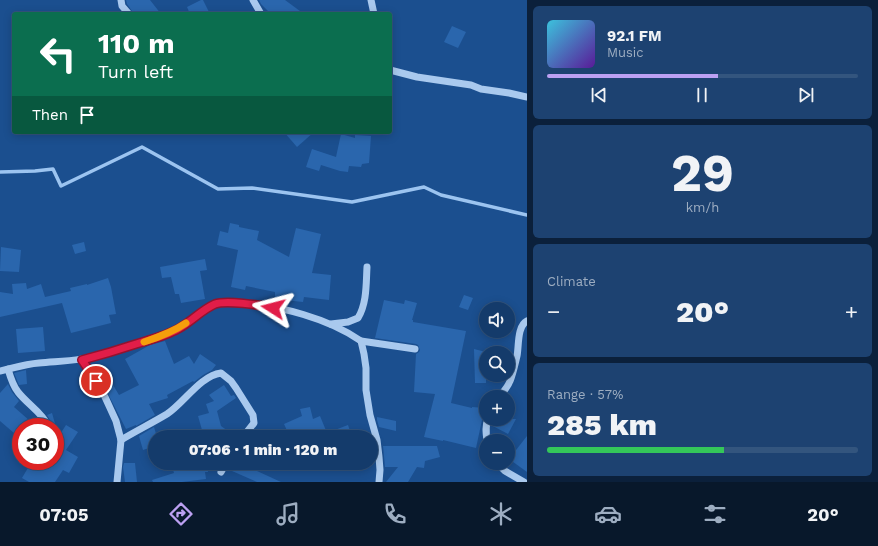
<!DOCTYPE html>
<html lang="en">
<head>
<meta charset="utf-8">
<style>
	:root { --surface:#143b6b; --page:#1d4271; --text:#f1f3f6; --muted:#9dadc1; --line:#33557e; --accent:#bca0f2 }
	body { margin:0; font-family:"Work Sans",sans-serif; background:var(--page); color:var(--text); height:100vh; display:flex; flex-direction:column; font-size:15px; white-space:nowrap }
	* { box-sizing:border-box; margin:0 }
	p { font-size:13px; color:var(--muted) }
	.icon { flex:none; width:22px; height:22px; fill:none; stroke:currentColor; stroke-width:2; stroke-linecap:round; stroke-linejoin:round }
	.map { position:relative; flex:1; overflow:hidden }
	.side { display:flex; flex-direction:column; gap:6px; padding:6px; background:#0b203b; width:351px }
	.side>* { flex:none }
	.guide { position:absolute; left:12px; top:12px; width:380px; height:122px; border-radius:4px; box-shadow:0 2px 10px #0003,0 0 0 1px var(--line); background:#0b6e4f; color:#fff; overflow:hidden }
	.buttons { position:absolute; left:479px; top:302px; display:grid; gap:8px }
	.buttons a { display:grid; place-items:center; width:36px; height:36px; border-radius:50%; background:var(--surface); box-shadow:0 2px 10px #0003,0 0 0 1px var(--line); font-size:20px }
	.speed { position:absolute; left:12px; top:418px; display:flex; gap:8px; font-size:20px; font-weight:700; text-align:center }
	.speed>* { display:grid; place-content:center; width:52px; height:52px; border-radius:50%; background:var(--surface); box-shadow:0 2px 10px #0003,0 0 0 1px var(--line); line-height:1 }
	.speed .limit { border:6px solid #d22; background:#fff; color:#111 }
	.pin { position:absolute; display:grid; place-items:center; width:34px; height:34px; color:#fff; margin:-17px; border:2px solid #fff; border-radius:50%; box-shadow:0 1px 4px #0007 }
	.me { position:absolute; width:44px; margin:-22px; rotate:279deg; stroke-linejoin:round; filter:drop-shadow(0 0 3px #0008) }
	.turn { display:flex; align-items:center; gap:14px; height:84px; padding:0 20px; font-size:18px }
	.turn .icon { width:52px; height:52px; stroke-width:2.5 }
	.turn b { display:block; font-size:28px; line-height:34px }
	.then { display:flex; align-items:center; height:38px; padding:0 20px; background:#0003; gap:8px; font-size:15px }
	.big { font-size:30px; font-weight:800; line-height:1.1 }
	.side .widget { flex:1; display:flex; flex-direction:column; justify-content:center; gap:6px; min-width:0; padding:0 14px; border-radius:6px; background:var(--page) }
	.side .dial { align-items:center; gap:0 }
	.dial b { font-size:52px; line-height:1 }
	.song { display:flex; align-items:center; gap:12px }
	.cover { width:48px; height:48px; border-radius:6px; background:linear-gradient(135deg,hsl(190 70% 55%),hsl(270 70% 35%)) }
	.played { height:4px; border-radius:2px; background:linear-gradient(90deg,var(--accent) 55%,var(--line) 55%) }
	.keys { display:flex; justify-content:space-around; direction:ltr }
	.heat { display:flex; justify-content:space-between; align-items:center; font-size:22px; direction:ltr }
	.charge { height:6px; border-radius:3px; background:linear-gradient(90deg,#34c759 57%,var(--line) 0) }
	.trip { position:absolute; left:148px; top:430px; width:230px; height:40px; border-radius:20px; background:var(--surface); box-shadow:0 2px 10px #0003,0 0 0 1px var(--line); font-weight:800; line-height:40px; text-align:center }
	.dock { display:flex; height:64px; justify-content:space-around; align-items:center; background:#08182b; color:var(--muted) }
	.dock .icon { width:28px; height:28px }
	.dock .on { color:var(--accent) }
	.dock b { font-size:18px; color:var(--text) }
	main { display:flex; flex:1; min-height:0 }
	.map>svg:first-child { display:block }
	.lines { fill:none; stroke-linecap:round; stroke-linejoin:round }
	.stream { stroke:#9cc4f0; stroke-width:3.5 }
	.building { fill:#2a66ad }
	.minor { stroke:#a9c9ee; stroke-width:7 }
	.route-casing { stroke:#92132f; stroke-width:10 }
	.route { stroke:#e11d48; stroke-width:7 }
	.slow { stroke:#f59e0b; stroke-width:7 }
</style>
</head>
<body>
<main>
<div class="map">
<svg width="527" height="482" viewBox="0 0 527 482">
	<rect width="100%" height="100%" fill="#1b4f8f"/>
	<g class="lines">
		<polyline class="stream" points="0,172 35,171 53,169 61,186 142,147 218,189 252,188 352,202 424,187 441,195 527,215"/>
	</g>
	<g class="building">
		<polygon points="126,0 150,0 161,14 134,14 127,4"/>
		<polygon points="201,0 203,0 210,14 190,14 187,7"/>
		<polygon points="259,0 285,0 304,14 271,14 261,4"/>
		<polygon points="452,26 466,32 458,48 444,42"/>
		<polygon points="284,132 314,132 297,147"/>
		<polygon points="341,134 355,138 355,135 371,136 369,163 362,164 361,167 349,166 348,172 340,171 321,165 319,171 306,167 312,149 336,157"/>
		<polygon points="230,223 239,225 239,227 259,231 257,240 289,257 296,228 321,234 312,273 331,275 329,300 304,297 303,302 275,299 275,292 246,286 245,290 231,287 238,250 217,245 220,231 228,233"/>
		<polygon points="84,242 86,251 75,254 72,245"/>
		<polygon points="1,247 21,250 19,272 0,271"/>
		<polygon points="205,259 207,270 200,271 205,299 181,303 179,294 175,294 171,277 162,278 160,267"/>
		<polygon points="108,278 111,287 116,314 109,315 111,323 71,333 62,303 0,317 0,292 13,294 12,284 26,283 27,289 41,284 45,297 71,291 70,288 87,284 87,285"/>
		<polygon points="464,295 473,298 468,310 459,307"/>
		<polygon points="384,300 404,304 405,300 417,303 412,320 413,320 413,322 466,331 451,403 472,408 472,407 486,408 485,415 482,420 476,448 443,440 443,441 424,437 435,394 414,392 416,354 419,352 420,350 418,345 416,344 375,338"/>
		<polygon points="43,327 45,351 18,353 16,329"/>
		<polygon points="165,341 174,364 189,356 194,364 200,354 216,365 212,370 203,375 194,382 193,381 167,395 168,398 149,404 155,415 136,426 136,425 126,429 100,378 107,375 119,395 139,385 125,359 150,345"/>
		<polygon points="474,349 486,352 486,383 475,383"/>
		<polygon points="26,370 27,384 19,385 14,373"/>
		<polygon points="8,384 12,392 19,401 14,407 30,421 37,418 43,427 21,427 21,439 0,421 0,393"/>
		<polygon points="224,385 231,396 234,395 236,398 217,411 221,426 236,437 204,437 198,416 209,413 206,404 214,401 209,395"/>
		<polygon points="310,407 313,419 320,416 327,433 348,425 352,437 290,437 284,424 302,416 300,409"/>
		<polygon points="52,413 56,427 54,427 47,415"/>
		<polygon points="377,417 396,421 396,431 379,427 377,420"/>
		<polygon points="493,419 516,419 508,434 491,425"/>
		<polygon points="66,425 78,432 66,450 78,457 69,473 63,470 55,482 29,482 22,478 32,461 55,461 55,442"/>
		<polygon points="154,427 157,437 155,437 155,446 143,450 139,436"/>
		<polygon points="527,436 527,472 509,459"/>
		<polygon points="383,446 437,446 440,457 425,461 424,468 417,467 408,482 386,482 398,467 385,467"/>
		<polygon points="124,463 135,463 137,482 125,482 123,467"/>
		<polygon points="171,463 207,463 208,472 205,472 206,479 182,482 153,482 152,480 174,473"/>
		<polygon points="236,463 260,463 257,471 281,482 257,482 232,471"/>
	</g>
	<g class="lines">
		<g class="minor">
			<polyline points="121,0 122,6 129,14"/>
			<polyline points="253,0 261,14"/>
			<polyline points="371,0 374,14"/>
			<polyline points="390,70 417,77 471,85 481,89 509,93 527,97"/>
			<path d="M331,324L348,322L358,318C367,303 366,284 367,267"/>
			<polyline points="361,341 415,349"/>
			<polyline points="83,360 88,368 105,397 116,421 121,440 117,482"/>
			<path d="M8,369C10,376 13,386 18,392C28,405 41,411 49,427"/>
			<path d="M0,371C13,368 26,364 39,363C60,361 81,361 102,355C113,352 125,348 136,344C150,340 164,336 176,330C189,323 203,307 217,304C224,302 233,303 241,303C280,306 328,318 361,341L364,354L366,368V390L370,415L377,440L379,457L380,470L379,482"/>
			<path d="M499,397C503,392 508,387 510,381C513,374 515,364 517,356C519,346 517,326 527,321"/>
			<path d="M121,440C136,431 152,423 167,414C184,403 200,376 221,373L231,381L236,388L253,415L254,423L243,437"/>
			<path d="M487,441C486,433 485,426 488,419"/>
			<polyline points="497,463 505,471 524,482"/>
			<polyline points="221,472 226,463"/>
		</g>
	</g>
	<g class="lines">
		<defs>
			<path id="route" d="M96,381L82,360C101,355 118,350 136,344C150,340 164,336 176,330C190,323 201,310 215,304C226,300 260,305 273,308"/>
		</defs>
		<use href="#route" class="route-casing"/>
		<use href="#route" class="route"/>
		<path class="slow" d="M144,342C159,337 173,332 186,323"/>
	</g>
</svg>
<div class="buttons">
<a><svg class="icon" aria-label="sound" viewBox="0 0 24 24"><path d="M4 9h4l5-4v14l-5-4H4zM17 9q2 3 0 6"/></svg></a>
<a><svg class="icon" aria-label="search" viewBox="0 0 24 24"><circle cx="10" cy="10" r="6"/><path d="M15 15l6 6"/></svg></a>
<a>+</a>
<a>−</a>
</div>
<div class="speed"><div class="limit">30</div></div>
<div class="pin" style="left:96px;top:381px;background:#d93025"><svg class="icon" aria-label="arrive" viewBox="0 0 24 24"><path d="M6 21V4h12l-3 4 3 4H6"/></svg></div>
<svg class="me" style="left:273px;top:308px" viewBox="-20 -20 40 40"><path d="M0-17L14 15 0 8-14 15z" fill="#e11d48" stroke="#fff" stroke-width="4"/></svg>
<div class="trip">07:06 · 1 min · 120 m</div>
<div class="guide">
<div class="turn"><svg class="icon" aria-label="left" viewBox="0 0 24 24"><path d="M17 20v-9H6M10 6l-5 5 5 5"/></svg><div><b>110 m</b>Turn left</div></div>
<div class="then">Then<svg class="icon" aria-label="arrive" viewBox="0 0 24 24"><path d="M6 21V4h12l-3 4 3 4H6"/></svg></div>
</div>
</div>
<section class="side">
<div class="widget">
<div class="song"><i class="cover"></i><div><b>92.1 FM</b><p>Music</p></div></div>
<div class="played"></div>
<div class="keys"><svg class="icon" aria-label="previous" viewBox="0 0 24 24"><path d="M18 5L8 12l10 7zM5 5v14"/></svg><svg class="icon" aria-label="pause" viewBox="0 0 24 24"><path d="M8 5v14M16 5v14"/></svg><svg class="icon" aria-label="next" viewBox="0 0 24 24"><path d="M6 5l10 7-10 7zM19 5v14"/></svg></div>
</div>
<div class="widget dial"><b>29</b><p>km/h</p></div>
<div class="widget"><p>Climate</p>
<div class="heat"><a>−</a><b class="big">20°</b><a>+</a></div>
</div>
<div class="widget"><p>Range · 57%</p><b class="big">285 km</b><div class="charge"></div></div>
</section>
</main>
<nav class="dock">
<b>07:05</b>
<svg class="icon on" aria-label="directions" viewBox="0 0 24 24"><path d="M12 3l9 9-9 9-9-9zM9 14v-3h6M13 9l2 2-2 2"/></svg>
<svg class="icon" aria-label="music" viewBox="0 0 24 24"><path d="M9 18V5l10-2v13"/><circle cx="6" cy="18" r="3"/><circle cx="16" cy="16" r="3"/></svg>
<svg class="icon" aria-label="phone" viewBox="0 0 24 24"><path d="M5 4h4l2 5-3 2q2 4 5 5l2-3 5 2v4C11 20 4 13 5 4z"/></svg>
<svg class="icon" aria-label="climate" viewBox="0 0 24 24"><path d="M12 3v18M4 7l16 10M4 17L20 7"/></svg>
<svg class="icon" aria-label="car" viewBox="0 0 24 24"><path d="M5 17H2v-5l4-1 3-4h7l3 4 3 1v5h-3M9 17h6M6 11h13"/><circle cx="7" cy="17" r="2"/><circle cx="17" cy="17" r="2"/></svg>
<svg class="icon" aria-label="filters" viewBox="0 0 24 24"><path d="M4 7h16M4 17h16"/><circle cx="9" cy="7" r="2"/><circle cx="15" cy="17" r="2"/></svg>
<b>20°</b>
</nav>
</body>
</html>
